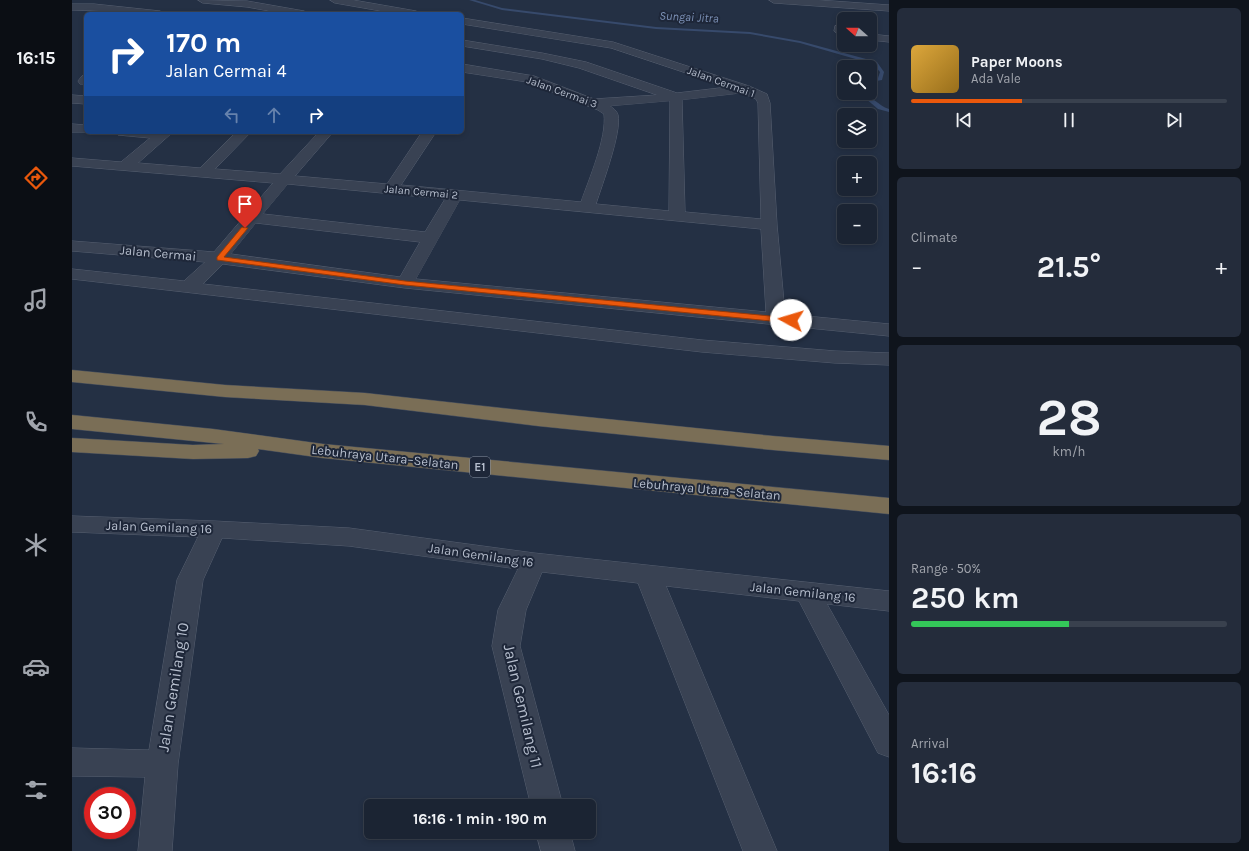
<!DOCTYPE html>
<html lang="en">
<head>
<meta charset="utf-8">
<style>
	:root { --surface:#1b2433; --page:#242c3b; --text:#f1f3f6; --muted:#a0a4ac; --line:#39414e; --accent:#ea580c }
	body { margin:0; font-family:Karla,sans-serif; background:var(--page); color:var(--text); height:100vh; display:flex; flex-direction:column; font-size:15px; white-space:nowrap }
	* { box-sizing:border-box; margin:0 }
	p { font-size:13px; color:var(--muted) }
	.icon { flex:none; width:22px; height:22px; fill:none; stroke:currentColor; stroke-width:2; stroke-linecap:round; stroke-linejoin:round }
	.map { position:relative; flex:1; overflow:hidden }
	.sheet { display:flex; flex-direction:column; gap:8px; padding:8px; background:#0f141c; width:360px }
	.sheet>* { flex:none }
	.guide { position:absolute; left:12px; top:12px; width:380px; height:122px; border-radius:6px; box-shadow:0 2px 6px #0003,0 0 0 1px var(--line); background:#1a4fa0; color:#fff; overflow:hidden }
	.needle { width:26px; rotate:291deg }
	.buttons { position:absolute; left:765px; top:12px; display:grid; gap:8px }
	.buttons a { display:grid; place-items:center; width:40px; height:40px; border-radius:6px; background:var(--surface); box-shadow:0 2px 6px #0003,0 0 0 1px var(--line); font-size:20px }
	.speed { position:absolute; left:12px; top:787px; display:flex; gap:8px; font-size:20px; font-weight:700; text-align:center }
	.speed>* { display:grid; place-content:center; width:52px; height:52px; border-radius:50%; background:var(--surface); box-shadow:0 2px 6px #0003,0 0 0 1px var(--line); line-height:1 }
	.speed .limit { border:6px solid #d22; background:#fff; color:#111 }
	.pin { position:absolute; display:grid; place-items:center; width:34px; height:34px; color:#fff; margin:-41px -17px; border-radius:50% 50% 50% 0; rotate:-45deg; box-shadow:0 0 4px #0007 }
	.pin .icon { rotate:45deg }
	.me { position:absolute; width:44px; margin:-22px; rotate:276deg; stroke-linejoin:round; filter:drop-shadow(0 0 3px #0008) }
	.turn { display:flex; align-items:center; gap:14px; height:84px; padding:0 16px; font-size:18px }
	.turn .icon { width:52px; height:52px; stroke-width:2.5 }
	.turn b { display:block; font-size:28px; line-height:34px }
	.lanes { display:flex; align-items:center; height:38px; padding:0 16px; background:#0003; justify-content:center; gap:20px; direction:ltr }
	.lanes .off { opacity:.35 }
	.big { font-size:30px; font-weight:700; line-height:1.1 }
	.sheet .widget { flex:1; display:flex; flex-direction:column; justify-content:center; gap:6px; min-width:0; padding:0 14px; border-radius:6px; background:var(--page) }
	.sheet .dial { align-items:center; gap:0 }
	.dial b { font-size:52px; line-height:1 }
	.song { display:flex; align-items:center; gap:12px }
	.cover { width:48px; height:48px; border-radius:6px; background:linear-gradient(135deg,hsl(40 70% 55%),hsl(40 70% 35%)) }
	.played { height:4px; border-radius:2px; background:linear-gradient(90deg,var(--accent) 35%,var(--line) 35%) }
	.keys { display:flex; justify-content:space-around; direction:ltr }
	.heat { display:flex; justify-content:space-between; align-items:center; font-size:22px; direction:ltr }
	.charge { height:6px; border-radius:3px; background:linear-gradient(90deg,#34c759 50%,var(--line) 0) }
	.trip { position:absolute; left:292px; top:799px; width:232px; height:40px; border-radius:6px; background:var(--surface); box-shadow:0 2px 6px #0003,0 0 0 1px var(--line); font-weight:700; line-height:40px; text-align:center }
	main { display:flex; flex:1; min-height:0 }
	.tabs { display:flex; flex-direction:column; width:72px; justify-content:space-around; align-items:center; background:#0b0e14; color:var(--muted) }
	.tabs .icon { width:28px; height:28px }
	.tabs .current { color:var(--accent) }
	.tabs b { font-size:18px; color:var(--text) }
	.map>svg:first-child { display:block }
	.lines { fill:none; stroke-linecap:round; stroke-linejoin:round }
	.stream { fill:#374a6c; fill-rule:evenodd }
	.minor-casing { stroke:#576071; stroke-width:1 }
	.highway-casing { stroke:#444d5e; stroke-width:1 }
	.minor { fill:#394253; fill-rule:evenodd }
	.highway { fill:#7a6e56; fill-rule:evenodd }
	.route { fill:#ea580c; stroke:#983908 }
	.labels { text-anchor:middle; dominant-baseline:central; stroke-width:4; stroke-linejoin:round; paint-order:stroke }
	.far-street-label { font-size:11px; fill:#b6becd; stroke:#1e2739 }
	.far-water-label { font-size:12px; font-style:italic; fill:#7c91b6; stroke:#1e2739 }
	.shield { fill:#1e2739; stroke:#8891a1; stroke-width:1 }
	.shield-label { font-size:12px; font-weight:bold; fill:#b6becd }
	.street-label { font-size:13px; fill:#b6becd; stroke:#1e2739 }
	.near-street-label { font-size:16px; fill:#b6becd; stroke:#1e2739 }
</style>
</head>
<body>
<main>
<nav class="tabs">
<b>16:15</b>
<svg class="icon current" aria-label="directions" viewBox="0 0 24 24"><path d="M12 3l9 9-9 9-9-9zM9 14v-3h6M13 9l2 2-2 2"/></svg>
<svg class="icon" aria-label="music" viewBox="0 0 24 24"><path d="M9 18V5l10-2v13"/><circle cx="6" cy="18" r="3"/><circle cx="16" cy="16" r="3"/></svg>
<svg class="icon" aria-label="phone" viewBox="0 0 24 24"><path d="M5 4h4l2 5-3 2q2 4 5 5l2-3 5 2v4C11 20 4 13 5 4z"/></svg>
<svg class="icon" aria-label="climate" viewBox="0 0 24 24"><path d="M12 3v18M4 7l16 10M4 17L20 7"/></svg>
<svg class="icon" aria-label="car" viewBox="0 0 24 24"><path d="M5 17H2v-5l4-1 3-4h7l3 4 3 1v5h-3M9 17h6M6 11h13"/><circle cx="7" cy="17" r="2"/><circle cx="17" cy="17" r="2"/></svg>
<svg class="icon" aria-label="filters" viewBox="0 0 24 24"><path d="M4 7h16M4 17h16"/><circle cx="9" cy="7" r="2"/><circle cx="15" cy="17" r="2"/></svg>
</nav>
<div class="map">
<svg width="817" height="851" viewBox="0 0 817 851">
	<rect width="100%" height="100%" fill="#243044"/>
	<g class="lines">
		<g class="stream">
			<polygon points="397,0 403,0 430,8 584,27 678,32 728,41 805,62 812,72 810,80 798,82 798,80 806,78 808,72 801,64 728,43 678,34 584,29 430,10"/>
			<path d="M787,93C798,93 806,106 817,109V112L806,109Z"/>
		</g>
		<defs>
			<g id="minor">
				<polygon points="126,0 175,1 232,11 237,14 214,14 175,7 131,3"/>
				<polygon points="258,0 281,0 344,11 349,14 326,14 263,3"/>
				<polygon points="697,0 746,0 817,5 817,11 702,3"/>
				<path d="M0,4H22L88,11L93,14C62,14 31,10 0,10Z"/>
				<path d="M390,18L541,42L677,86L695,94L698,103L705,225L713,314L817,324V336L333,288L151,264L131,284L630,340L763,351L817,353V365L763,363L630,352L0,279V269L112,281L133,262L0,251V241L142,252L201,183L0,166V158L49,162L78,138L46,135L44,132H101L66,163L128,168L164,132H179L143,169L208,174L247,132H261L223,176L315,184L350,132H364L329,185L509,202C517,179 535,138 532,114L526,110L455,82L390,72V64L462,76L522,99L585,95L507,68L470,59L390,46V40L470,53L514,62L605,93L656,87L539,48L390,24ZM670,93L684,99L686,103L689,219L613,212L610,100ZM598,101L597,211L524,204C530,185 550,132 546,115C545,111 541,108 538,106ZM216,184L373,199L353,232L191,214ZM388,200L689,229L694,312L344,279ZM184,223L348,242L328,277L159,254Z"/>
				<polygon points="772,23 772,38 768,37 762,31 763,26"/>
				<polygon points="798,34 817,36 817,42 798,40"/>
				<polygon points="14,75 14,84 8,84 6,81 10,76"/>
				<polygon points="0,95 14,96 14,104 0,103"/>
				<polygon points="0,124 14,125 14,132 18,132 0,132"/>
				<polygon points="0,516 142,521 277,528 462,553 817,591 817,611 755,604 817,715 817,757 806,753 727,601 594,586 705,851 671,851 566,583 470,572 454,610 448,646 491,806 459,806 420,646 426,610 446,569 277,546 150,538 131,580 106,764 100,851 66,851 73,777 0,776 0,748 77,750 105,580 126,537 0,532"/>
				<polygon points="464,832 498,832 503,851 469,851"/>
			</g>
			<g id="highway">
				<polygon points="0,370 153,385 293,393 466,412 701,436 817,446 817,460 701,450 466,426 293,405 153,397 0,382"/>
				<polygon points="0,415 141,429 251,444 817,498 817,514 251,458 186,449 187,451 184,456 176,458 121,459 0,452 0,438 121,445 152,444 0,429"/>
			</g>
		</defs>
		<use href="#minor" class="minor-casing"/>
		<use href="#highway" class="highway-casing"/>
		<use href="#minor" class="minor"/>
		<use href="#highway" class="highway"/>
	</g>
	<polygon class="route" points="170,227 176,228 152,257 333,281 719,318 723,320 719,323 333,285 145,260 145,257"/>
	<g class="labels">
		<g class="far-street-label">
			<text transform="translate(649 82) rotate(20)">Jalan Cermai 1</text>
			<text transform="translate(490 92) rotate(20)">Jalan Cermai 3</text>
			<text transform="translate(349 192) rotate(5)">Jalan Cermai 2</text>
		</g>
		<g class="far-water-label">
			<text transform="translate(617 17) rotate(3)">Sungai Jitra</text>
		</g>
		<rect class="shield" x="398" y="457" width="20" height="20" rx="3"/>
		<g class="shield-label">
			<text x="408" y="467">E1</text>
		</g>
		<g class="street-label">
			<text transform="translate(86 253) rotate(5)">Jalan Cermai</text>
			<text transform="translate(313 457) rotate(6)">Lebuhraya Utara–Selatan</text>
			<text transform="translate(635 489) rotate(5)">Lebuhraya Utara–Selatan</text>
			<text transform="translate(87 527) rotate(2)">Jalan Gemilang 16</text>
			<text transform="translate(409 555) rotate(8)">Jalan Gemilang 16</text>
			<text transform="translate(731 592) rotate(6)">Jalan Gemilang 16</text>
		</g>
		<g class="near-street-label">
			<text transform="translate(101 687) rotate(-81)">Jalan Gemilang 10</text>
			<text transform="translate(451 706) rotate(77)">Jalan Gemilang 11</text>
		</g>
	</g>
</svg>
<div class="buttons">
<a><svg class="needle" viewBox="-14 -14 28 28"><path d="M0-13l5 13h-10z" fill="#e53935"/><path d="M0 13l5-13h-10z" fill="#a0a4ac"/></svg></a>
<a><svg class="icon" aria-label="search" viewBox="0 0 24 24"><circle cx="10" cy="10" r="6"/><path d="M15 15l6 6"/></svg></a>
<a><svg class="icon" aria-label="layers" viewBox="0 0 24 24"><path d="M12 4l9 5-9 5-9-5zM3 14l9 5 9-5"/></svg></a>
<a>+</a>
<a>−</a>
</div>
<div class="speed"><div class="limit">30</div></div>
<div class="pin" style="left:173px;top:228px;background:#d93025"><svg class="icon" aria-label="arrive" viewBox="0 0 24 24"><path d="M6 21V4h12l-3 4 3 4H6"/></svg></div>
<svg class="me" style="left:719px;top:320px" viewBox="-20 -20 40 40"><circle r="19" fill="#fff"/><path d="M0-13L10 11 0 6-10 11z" fill="#ea580c"/></svg>
<div class="trip">16:16 · 1 min · 190 m</div>
<div class="guide">
<div class="turn"><svg class="icon" aria-label="right" viewBox="0 0 24 24"><path d="M7 20v-9h11M14 6l5 5-5 5"/></svg><div><b>170 m</b>Jalan Cermai 4</div></div>
<div class="lanes"><svg class="icon off" aria-label="left" viewBox="0 0 24 24"><path d="M17 20v-9H6M10 6l-5 5 5 5"/></svg><svg class="icon off" aria-label="ahead" viewBox="0 0 24 24"><path d="M12 20V5M6 11l6-6 6 6"/></svg><svg class="icon" aria-label="right" viewBox="0 0 24 24"><path d="M7 20v-9h11M14 6l5 5-5 5"/></svg></div>
</div>
</div>
<section class="sheet">
<div class="widget">
<div class="song"><i class="cover"></i><div><b>Paper Moons</b><p>Ada Vale</p></div></div>
<div class="played"></div>
<div class="keys"><svg class="icon" aria-label="previous" viewBox="0 0 24 24"><path d="M18 5L8 12l10 7zM5 5v14"/></svg><svg class="icon" aria-label="pause" viewBox="0 0 24 24"><path d="M8 5v14M16 5v14"/></svg><svg class="icon" aria-label="next" viewBox="0 0 24 24"><path d="M6 5l10 7-10 7zM19 5v14"/></svg></div>
</div>
<div class="widget"><p>Climate</p>
<div class="heat"><a>−</a><b class="big">21.5°</b><a>+</a></div>
</div>
<div class="widget dial"><b>28</b><p>km/h</p></div>
<div class="widget"><p>Range · 50%</p><b class="big">250 km</b><div class="charge"></div></div>
<div class="widget"><p>Arrival</p><b class="big">16:16</b></div>
</section>
</main>
</body>
</html>
